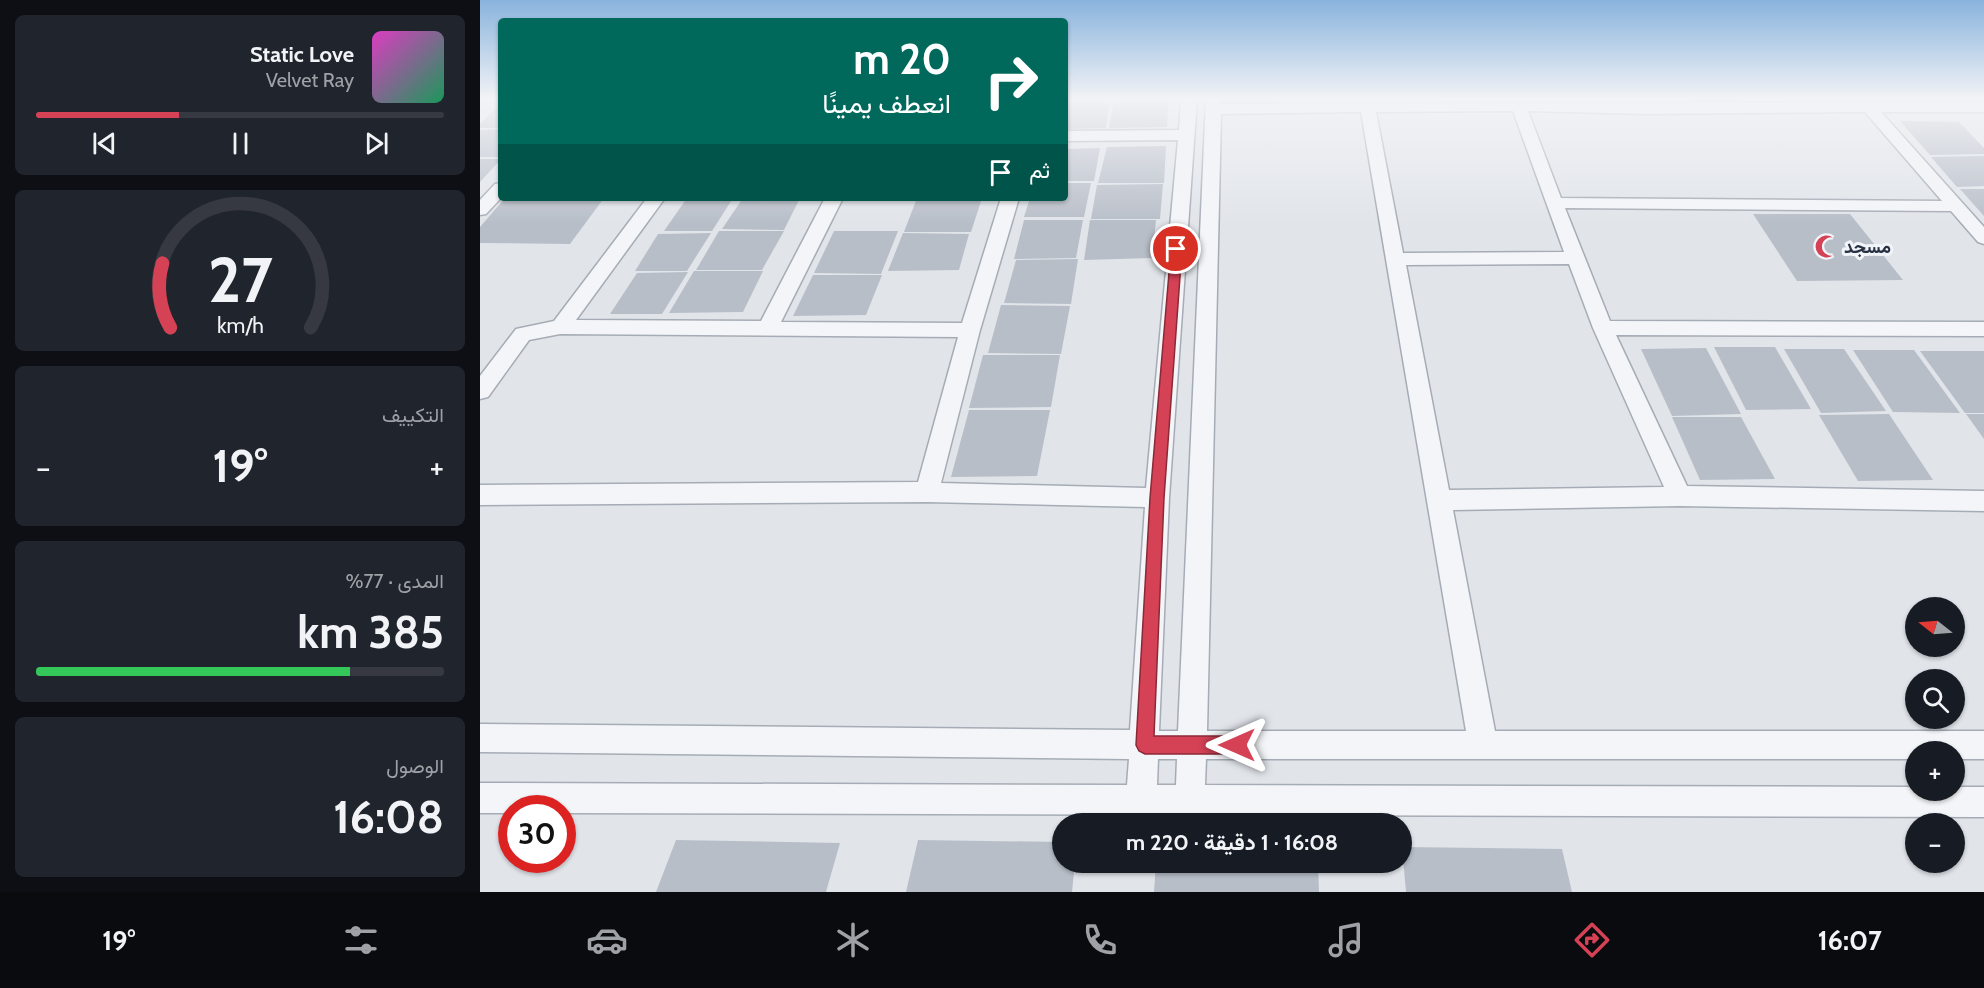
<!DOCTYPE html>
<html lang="ar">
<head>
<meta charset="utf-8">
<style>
	:root { --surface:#171b24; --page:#20242c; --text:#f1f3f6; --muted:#9ea1a6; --line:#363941; --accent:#d54155 }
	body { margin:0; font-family:Cabin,Vazirmatn,sans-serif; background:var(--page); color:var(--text); direction:rtl; height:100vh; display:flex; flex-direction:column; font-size:22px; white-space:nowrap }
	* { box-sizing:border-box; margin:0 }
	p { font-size:20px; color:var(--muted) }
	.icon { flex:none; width:33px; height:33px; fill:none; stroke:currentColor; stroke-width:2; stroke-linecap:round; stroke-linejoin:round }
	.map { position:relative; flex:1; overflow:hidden; direction:ltr }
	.details { display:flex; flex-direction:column; gap:15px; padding:15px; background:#0d0f14; width:480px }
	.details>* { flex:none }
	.banner { position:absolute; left:18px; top:18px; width:570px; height:183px; border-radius:6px; box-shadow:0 2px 4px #0004; direction:rtl; background:#00695c; color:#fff; overflow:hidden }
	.needle { width:39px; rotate:287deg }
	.buttons { position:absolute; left:1425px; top:597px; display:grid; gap:12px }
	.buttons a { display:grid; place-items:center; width:60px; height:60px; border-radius:50%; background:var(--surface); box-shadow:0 2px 4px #0004; font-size:30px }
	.speed { position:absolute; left:18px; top:795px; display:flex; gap:12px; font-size:30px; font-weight:700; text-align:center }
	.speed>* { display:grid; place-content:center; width:78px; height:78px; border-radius:50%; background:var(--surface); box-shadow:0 2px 4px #0004; line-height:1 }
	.speed .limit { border:9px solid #d22; background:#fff; color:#111 }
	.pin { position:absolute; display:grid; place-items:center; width:51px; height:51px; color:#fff; margin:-26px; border:3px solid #fff; border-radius:50%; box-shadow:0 2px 6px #0007 }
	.me { position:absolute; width:66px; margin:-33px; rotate:270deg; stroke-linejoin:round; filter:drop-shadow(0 0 4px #0008) }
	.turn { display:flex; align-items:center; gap:21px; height:126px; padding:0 18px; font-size:27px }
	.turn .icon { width:78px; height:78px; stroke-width:2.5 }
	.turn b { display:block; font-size:42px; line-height:51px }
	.then { display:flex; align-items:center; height:57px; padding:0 18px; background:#0003; gap:12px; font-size:22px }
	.big { font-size:45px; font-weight:700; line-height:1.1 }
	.details .widget { flex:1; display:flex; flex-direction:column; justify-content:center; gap:9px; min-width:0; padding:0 21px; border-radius:9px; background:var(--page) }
	.details .dial { align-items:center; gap:0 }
	.dial svg { height:156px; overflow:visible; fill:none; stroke:var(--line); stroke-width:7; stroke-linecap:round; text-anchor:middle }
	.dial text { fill:var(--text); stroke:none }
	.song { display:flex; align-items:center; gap:18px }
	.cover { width:72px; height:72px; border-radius:9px; background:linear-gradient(135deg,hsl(310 70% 55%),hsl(150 70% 35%)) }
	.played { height:6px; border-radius:3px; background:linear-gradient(90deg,var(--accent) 35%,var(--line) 35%) }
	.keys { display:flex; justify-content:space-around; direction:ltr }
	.heat { display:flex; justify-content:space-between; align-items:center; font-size:33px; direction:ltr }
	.charge { height:9px; border-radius:4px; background:linear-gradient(90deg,#34c759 77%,var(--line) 0) }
	.trip { position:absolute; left:572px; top:813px; width:360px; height:60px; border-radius:30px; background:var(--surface); box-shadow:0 2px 4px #0004; font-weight:700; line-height:60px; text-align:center; direction:rtl }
	.tabs { display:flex; height:96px; justify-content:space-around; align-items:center; background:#090b0e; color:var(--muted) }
	.tabs .icon { width:42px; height:42px }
	.tabs .on { color:var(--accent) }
	.tabs b { font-size:27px; color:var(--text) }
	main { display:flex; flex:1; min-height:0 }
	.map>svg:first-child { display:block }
	.building { fill:#b8bec8 }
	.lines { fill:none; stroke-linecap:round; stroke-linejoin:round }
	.minor-casing { stroke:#a6acb5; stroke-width:3 }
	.minor { fill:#f4f5f8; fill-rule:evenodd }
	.route { fill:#d54155; stroke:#8a2a37; stroke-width:1.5 }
	.labels { text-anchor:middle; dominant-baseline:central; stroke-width:6; stroke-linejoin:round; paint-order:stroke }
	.poi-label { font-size:18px; font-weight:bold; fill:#283243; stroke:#f1f4f8; text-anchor:start }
</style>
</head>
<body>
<main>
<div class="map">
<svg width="1504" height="892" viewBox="0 0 1504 892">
	<rect width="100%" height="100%" fill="#e1e5ea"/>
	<g class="building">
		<polygon points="630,99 626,128 585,129 585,100"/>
		<polygon points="634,99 689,99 687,127 629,128"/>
		<rect x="750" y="99" width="47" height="3"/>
		<polygon points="1212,99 1261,99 1263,102 1213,102"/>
		<polygon points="1366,99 1409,99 1409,101 1369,102"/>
		<polygon points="21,103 21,128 0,128 0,124"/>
		<polygon points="1420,121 1479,122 1504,148 1504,154 1450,155"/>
		<polygon points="21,129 21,157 0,157 0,130"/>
		<polygon points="686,146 684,183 618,183 627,147"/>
		<polygon points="620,148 614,181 585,181 585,149"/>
		<polygon points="1504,156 1504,186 1477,187 1451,157"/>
		<polygon points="0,159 21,159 0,182"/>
		<polygon points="585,183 611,183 604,217 544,217 550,198 585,198"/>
		<polygon points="683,184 680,219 611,219 617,185"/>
		<polygon points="1480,189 1504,189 1504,216"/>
		<polygon points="25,198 124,198 90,244 0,243 0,227"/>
		<polygon points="207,198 253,198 232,231 184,231"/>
		<polygon points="263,198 320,198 304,230 242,229"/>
		<polygon points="437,198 502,198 491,232 424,232"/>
		<polygon points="1273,214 1370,214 1423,280 1317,281"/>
		<polygon points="544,220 603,220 596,258 534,259"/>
		<polygon points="610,220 676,220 672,258 604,260"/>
		<polygon points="239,231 304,231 282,270 216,270"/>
		<polygon points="354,231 418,231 401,274 334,273"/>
		<polygon points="231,233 207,271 155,271 178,234"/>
		<polygon points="423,233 489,234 479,270 408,271"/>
		<polygon points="598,259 591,304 524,303 536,260"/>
		<polygon points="214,271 283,271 263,312 189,313"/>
		<polygon points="208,272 182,314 130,314 157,273"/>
		<polygon points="333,275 402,275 386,315 313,316"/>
		<polygon points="521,305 590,306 581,354 508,353"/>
		<polygon points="1234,347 1295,347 1331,409 1266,410"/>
		<polygon points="1226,348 1261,414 1192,416 1161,349"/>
		<polygon points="1304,349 1364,349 1406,411 1341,413"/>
		<polygon points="1373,350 1434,350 1480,413 1413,412"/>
		<polygon points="1440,351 1504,351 1504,413 1485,413"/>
		<polygon points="503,355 580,355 571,407 489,408"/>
		<polygon points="489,410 570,410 557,476 471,477"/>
		<polygon points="1409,414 1453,480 1378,481 1339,415"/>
		<polygon points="1486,414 1504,414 1504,439"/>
		<polygon points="1192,417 1261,417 1295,479 1220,480"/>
		<polygon points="196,840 360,843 346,892 176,892"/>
		<polygon points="438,840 582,842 582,862 595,862 592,892 426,892"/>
		<polygon points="922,847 1082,849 1092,892 926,892"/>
		<polygon points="676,862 838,862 839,892 674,892"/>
	</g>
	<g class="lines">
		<defs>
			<g id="minor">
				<path d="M701,99H717L689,498L679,731H698L726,99H742L741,104C996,102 1250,104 1504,102V112H1401L1504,227V244L1498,242L1471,211L1085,208L1130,321L1504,322V336L1136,335L1207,486L1504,491V511L1200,506L973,510L1015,731H1504V759H1474V752H1436V759H726L725,785L1436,787V790H1474V787H1504V817L82,813V808H32V813H0V783L647,785L649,759L0,752V724L650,730L665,507L447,502L0,505V485L438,482L478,337L80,334L49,340L8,397L0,399V376L36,329L74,321L167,198H185L96,320L281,321L345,198H363L301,322L482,323L521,198H539L500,330L461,483L666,488L698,140L585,141V131L699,130ZM1033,111L1084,252L923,253L896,112ZM1048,111L1165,114L1385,112L1462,201L1081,198ZM881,112L986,731H727L741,114ZM1089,264L1113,328L1184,487L969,490L926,265ZM678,759H697L696,785H677Z"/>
				<polygon points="21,183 21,198 6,214 0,215 0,200 15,184"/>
			</g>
		</defs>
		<use href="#minor" class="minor-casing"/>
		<use href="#minor" class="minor"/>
	</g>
	<linearGradient id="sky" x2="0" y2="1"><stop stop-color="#89b3dd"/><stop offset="0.44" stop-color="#f2f3f6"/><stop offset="1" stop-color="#f2f3f6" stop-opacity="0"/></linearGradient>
	<rect width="1504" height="224" fill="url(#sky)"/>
	<polygon class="route" points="696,245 702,249 684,498 674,736 757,736 763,739 766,745 763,751 757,754 665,754 659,751 656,745 670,498 691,249"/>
	<defs>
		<symbol id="mosque-bare" viewBox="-9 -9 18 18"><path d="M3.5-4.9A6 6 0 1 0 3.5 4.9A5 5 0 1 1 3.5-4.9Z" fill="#d54155" stroke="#f1f4f8" stroke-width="2.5" paint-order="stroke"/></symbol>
	</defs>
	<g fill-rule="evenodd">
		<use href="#mosque-bare" x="1330" y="230" width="33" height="33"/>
	</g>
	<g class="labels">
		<g class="poi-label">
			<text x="1364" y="247">مسجد</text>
		</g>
	</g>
</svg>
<div class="buttons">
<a><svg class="needle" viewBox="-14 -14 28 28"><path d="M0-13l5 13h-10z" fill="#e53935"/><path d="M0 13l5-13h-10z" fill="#9ea1a6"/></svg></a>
<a><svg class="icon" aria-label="search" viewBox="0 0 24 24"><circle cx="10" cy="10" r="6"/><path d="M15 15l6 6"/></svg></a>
<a>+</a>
<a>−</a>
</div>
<div class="speed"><div class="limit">30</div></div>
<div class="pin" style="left:696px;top:249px;background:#d93025"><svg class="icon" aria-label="arrive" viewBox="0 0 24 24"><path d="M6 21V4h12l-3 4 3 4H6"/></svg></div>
<svg class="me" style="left:757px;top:745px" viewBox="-20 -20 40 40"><path d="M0-17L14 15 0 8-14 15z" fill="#d54155" stroke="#fff" stroke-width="4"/></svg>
<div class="trip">16:08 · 1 دقيقة · 220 m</div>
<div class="banner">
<div class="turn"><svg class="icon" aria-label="right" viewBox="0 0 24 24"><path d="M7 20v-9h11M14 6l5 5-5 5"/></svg><div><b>20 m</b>انعطف يمينًا</div></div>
<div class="then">ثم<svg class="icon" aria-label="arrive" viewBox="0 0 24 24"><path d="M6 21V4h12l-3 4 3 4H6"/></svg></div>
</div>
</div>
<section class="details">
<div class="widget">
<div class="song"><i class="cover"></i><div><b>Static Love</b><p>Velvet Ray</p></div></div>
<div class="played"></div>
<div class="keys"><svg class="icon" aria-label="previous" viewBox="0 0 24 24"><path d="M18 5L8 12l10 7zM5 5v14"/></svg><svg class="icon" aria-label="pause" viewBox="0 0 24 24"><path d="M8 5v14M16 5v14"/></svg><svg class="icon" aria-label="next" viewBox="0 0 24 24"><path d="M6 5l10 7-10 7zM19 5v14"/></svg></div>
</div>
<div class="widget dial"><svg viewBox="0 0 100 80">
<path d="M14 69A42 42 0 1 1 86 69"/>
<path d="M14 69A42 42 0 0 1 10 36" stroke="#d54155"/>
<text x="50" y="56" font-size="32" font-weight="700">27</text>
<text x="50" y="72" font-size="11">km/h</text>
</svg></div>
<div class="widget"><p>التكييف</p>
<div class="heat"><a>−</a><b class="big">19°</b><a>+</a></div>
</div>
<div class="widget"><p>المدى · 77%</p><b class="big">385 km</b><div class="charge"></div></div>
<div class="widget"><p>الوصول</p><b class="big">16:08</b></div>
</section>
</main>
<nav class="tabs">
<b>16:07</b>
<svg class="icon on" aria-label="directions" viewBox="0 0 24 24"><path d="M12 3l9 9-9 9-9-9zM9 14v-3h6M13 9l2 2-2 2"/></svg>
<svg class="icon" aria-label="music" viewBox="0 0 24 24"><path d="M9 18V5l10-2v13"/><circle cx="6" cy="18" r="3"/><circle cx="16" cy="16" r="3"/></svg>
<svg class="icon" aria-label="phone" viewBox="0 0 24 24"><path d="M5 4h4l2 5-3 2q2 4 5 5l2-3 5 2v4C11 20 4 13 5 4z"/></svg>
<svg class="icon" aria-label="climate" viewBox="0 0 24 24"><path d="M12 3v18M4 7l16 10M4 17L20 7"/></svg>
<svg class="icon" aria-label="car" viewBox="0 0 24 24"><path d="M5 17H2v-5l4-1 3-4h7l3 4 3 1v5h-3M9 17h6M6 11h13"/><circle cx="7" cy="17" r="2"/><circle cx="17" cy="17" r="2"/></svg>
<svg class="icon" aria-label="filters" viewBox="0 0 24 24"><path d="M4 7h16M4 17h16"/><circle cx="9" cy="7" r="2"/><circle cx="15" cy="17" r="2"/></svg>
<b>19°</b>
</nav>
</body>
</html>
